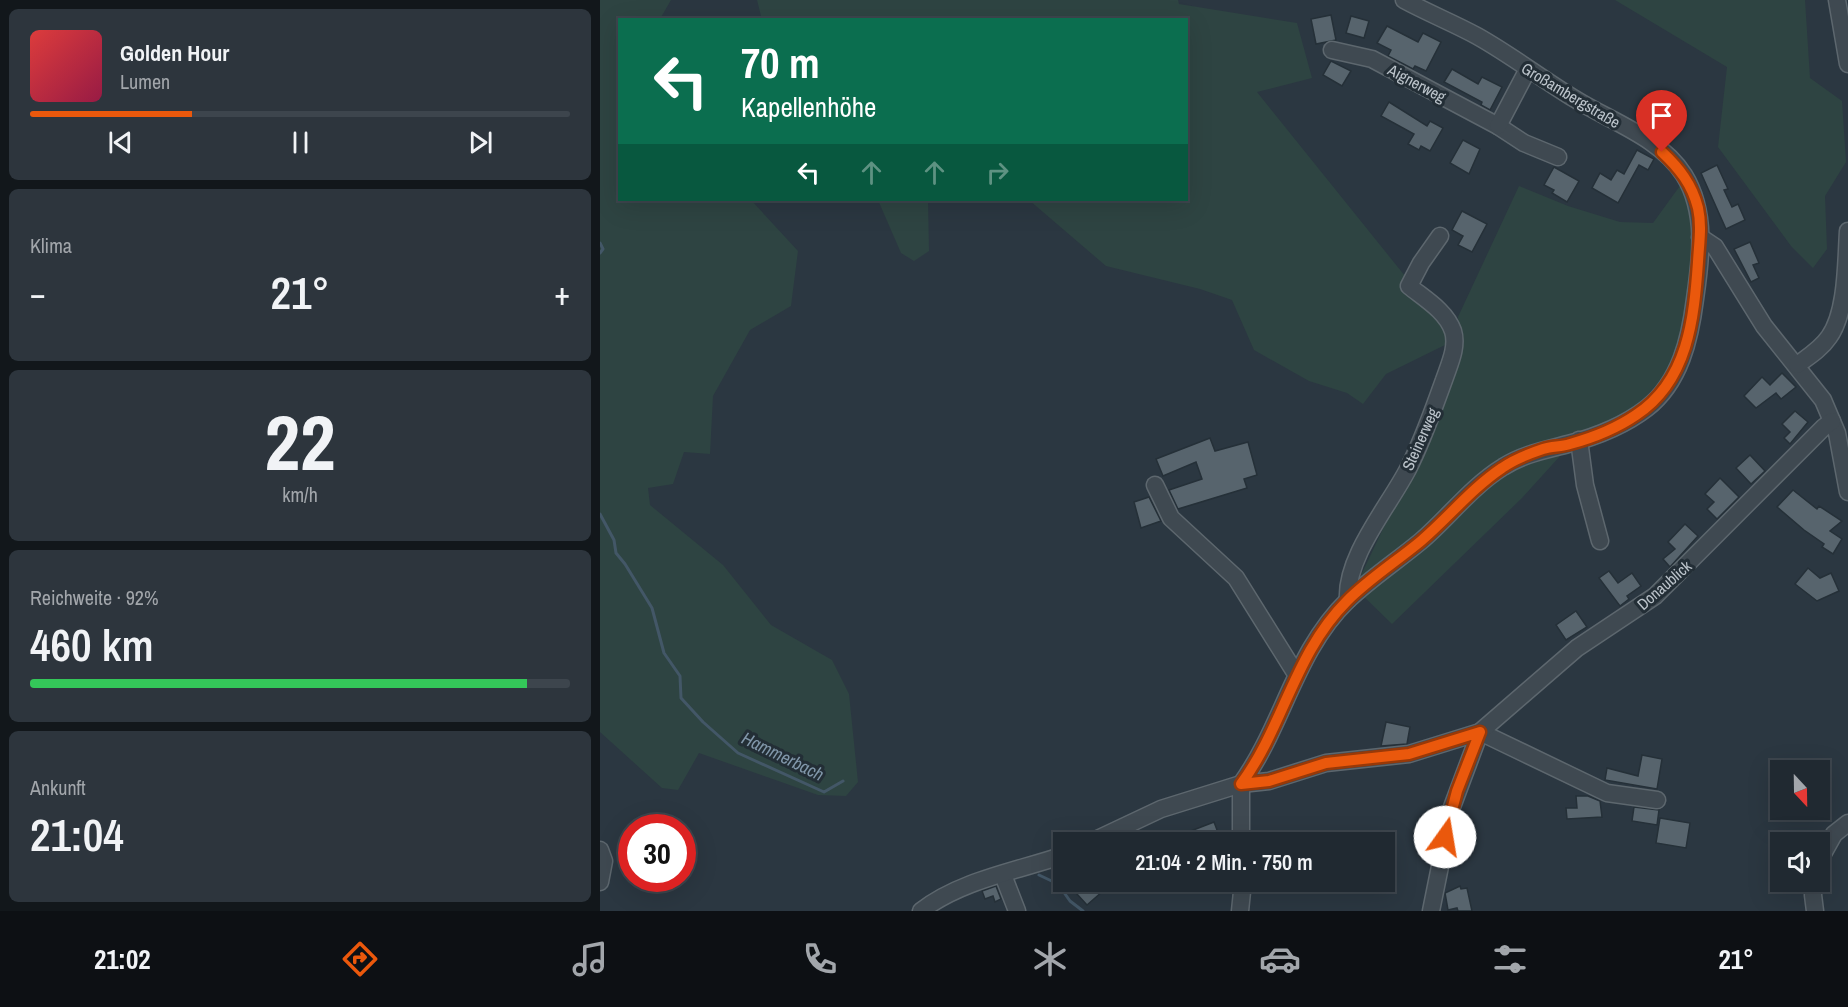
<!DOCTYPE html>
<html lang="de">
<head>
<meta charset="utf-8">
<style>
	:root { --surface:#202931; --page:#2d353d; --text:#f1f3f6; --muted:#a2a6ab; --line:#3d454d; --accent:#ea580c }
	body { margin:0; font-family:"Archivo Narrow",sans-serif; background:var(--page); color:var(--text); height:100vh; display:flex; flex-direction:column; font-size:22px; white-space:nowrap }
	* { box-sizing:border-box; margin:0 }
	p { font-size:20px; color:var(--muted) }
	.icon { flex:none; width:33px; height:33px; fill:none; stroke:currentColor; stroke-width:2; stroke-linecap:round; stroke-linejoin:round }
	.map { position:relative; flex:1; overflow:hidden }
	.panel { display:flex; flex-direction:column; gap:9px; padding:9px; background:#12171b; width:600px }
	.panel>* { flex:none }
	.banner { position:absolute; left:18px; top:18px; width:570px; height:183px; border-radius:0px; box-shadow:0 6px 24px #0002,0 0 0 2px var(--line); background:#0b6e4f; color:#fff; overflow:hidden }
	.needle { width:39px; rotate:158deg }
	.buttons { position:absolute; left:1170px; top:760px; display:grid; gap:12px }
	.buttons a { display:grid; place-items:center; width:60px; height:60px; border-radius:0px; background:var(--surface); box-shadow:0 6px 24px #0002,0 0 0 2px var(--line); font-size:30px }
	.speed { position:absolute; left:18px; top:814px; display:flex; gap:12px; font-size:30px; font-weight:700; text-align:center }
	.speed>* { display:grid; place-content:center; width:78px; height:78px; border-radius:50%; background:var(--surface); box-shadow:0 6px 24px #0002,0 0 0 2px var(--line); line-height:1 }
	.speed .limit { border:9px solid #d22; background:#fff; color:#111 }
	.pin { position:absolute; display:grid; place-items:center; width:51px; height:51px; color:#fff; margin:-62px -26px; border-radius:50% 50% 50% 0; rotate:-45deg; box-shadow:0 0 6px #0007 }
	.pin .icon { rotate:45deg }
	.me { position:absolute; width:66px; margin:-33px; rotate:13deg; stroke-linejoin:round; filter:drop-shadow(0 0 4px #0008) }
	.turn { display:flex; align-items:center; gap:21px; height:126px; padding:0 24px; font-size:27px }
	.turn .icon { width:78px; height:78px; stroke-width:2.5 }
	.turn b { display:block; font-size:42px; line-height:51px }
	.lanes { display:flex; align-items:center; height:57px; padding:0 24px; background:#0003; justify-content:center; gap:30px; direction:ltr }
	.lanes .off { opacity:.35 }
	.big { font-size:45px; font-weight:600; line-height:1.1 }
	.panel .tile { flex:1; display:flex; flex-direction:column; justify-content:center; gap:9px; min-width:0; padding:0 21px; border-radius:9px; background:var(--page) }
	.panel .dial { align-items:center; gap:0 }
	.dial b { font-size:78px; line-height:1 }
	.song { display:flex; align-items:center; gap:18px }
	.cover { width:72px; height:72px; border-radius:9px; background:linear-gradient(135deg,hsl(0 70% 55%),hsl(340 70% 35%)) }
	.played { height:6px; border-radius:3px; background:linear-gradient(90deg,var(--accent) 30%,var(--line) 30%) }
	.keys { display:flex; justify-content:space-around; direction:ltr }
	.heat { display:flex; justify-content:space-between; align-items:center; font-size:33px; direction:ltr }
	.charge { height:9px; border-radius:4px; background:linear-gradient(90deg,#34c759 92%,var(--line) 0) }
	.trip { position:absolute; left:453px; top:832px; width:342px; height:60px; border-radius:0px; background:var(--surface); box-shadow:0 6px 24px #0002,0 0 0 2px var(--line); font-weight:600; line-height:60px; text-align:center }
	.dock { display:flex; height:96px; justify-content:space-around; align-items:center; background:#0d1014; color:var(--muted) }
	.dock .icon { width:42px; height:42px }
	.dock .selected { color:var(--accent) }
	.dock b { font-size:27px; color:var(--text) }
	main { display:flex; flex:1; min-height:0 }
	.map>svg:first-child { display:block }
	.green { fill:#2e4442 }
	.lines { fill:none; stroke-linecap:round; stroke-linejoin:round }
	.stream { stroke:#435767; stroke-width:3 }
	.building { fill:#57646d; stroke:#253038; stroke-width:1.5 }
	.minor-casing { stroke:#5d676e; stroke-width:19 }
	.minor { stroke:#3f4951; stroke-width:16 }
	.route-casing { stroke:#983908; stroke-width:15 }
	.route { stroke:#ea580c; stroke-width:10 }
	.labels { text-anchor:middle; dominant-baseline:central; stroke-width:6; stroke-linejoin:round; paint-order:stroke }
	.street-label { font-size:16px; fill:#bcc4cb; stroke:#232e36 }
	.water-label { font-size:18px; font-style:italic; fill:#8197aa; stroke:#232e36 }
</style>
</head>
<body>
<main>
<section class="panel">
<div class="tile">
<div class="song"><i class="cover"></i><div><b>Golden Hour</b><p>Lumen</p></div></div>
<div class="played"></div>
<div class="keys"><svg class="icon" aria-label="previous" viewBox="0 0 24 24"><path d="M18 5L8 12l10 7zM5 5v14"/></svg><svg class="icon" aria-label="pause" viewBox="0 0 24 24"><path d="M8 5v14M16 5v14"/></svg><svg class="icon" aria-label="next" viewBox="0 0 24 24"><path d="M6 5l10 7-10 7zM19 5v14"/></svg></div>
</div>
<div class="tile"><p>Klima</p>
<div class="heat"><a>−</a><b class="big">21°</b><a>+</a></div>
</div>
<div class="tile dial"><b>22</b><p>km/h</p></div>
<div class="tile"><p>Reichweite · 92%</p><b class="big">460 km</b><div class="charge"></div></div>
<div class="tile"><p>Ankunft</p><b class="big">21:04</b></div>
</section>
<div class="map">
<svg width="1248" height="911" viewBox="0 0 1248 911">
	<rect width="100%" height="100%" fill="#2b3741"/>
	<g class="green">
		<polygon points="0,0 71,0 60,19 20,20 20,200 151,200 198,251 191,306 150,330 113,396 110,454 84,452 73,484 48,488 50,505 123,565 171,625 232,660 249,694 258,782 246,796 218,795 99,753 78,790 62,788 0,732"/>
		<polygon points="157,0 578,0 579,4 697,23 712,78 657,92 846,327 847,344 786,374 763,404 747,393 709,381 654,350 632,300 600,289 506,266 429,200 586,200 586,20 162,20"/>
		<polygon points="1015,0 1205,0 1210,78 1242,101 1246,162 1225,196 1227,249 1213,268 1191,246 1118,147 1127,67"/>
		<polygon points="1082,183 1093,224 1091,279 1087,319 1071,369 1037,406 1015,420 981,433 922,498 792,624 755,588 835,419 860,356 858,317 919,186 968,206 1020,222 1053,223"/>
		<polygon points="278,200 328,200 329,251 314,261 301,253"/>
	</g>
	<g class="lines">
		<g class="stream">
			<polyline points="0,243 3,249 0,253"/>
			<polyline points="0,514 14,540 16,553 25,564 52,608 64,653 80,676 81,698 103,722 138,753 224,792 243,781"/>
			<polyline points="439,875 458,884 470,901 483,911"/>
		</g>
	</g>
	<g class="building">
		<polygon points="731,15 736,40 716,44 711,19"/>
		<polygon points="751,16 769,21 764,38 746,33"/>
		<polygon points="787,26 818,42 823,33 841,42 826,71 815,66 813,69 788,56 791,50 777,43"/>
		<polygon points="731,61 751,71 742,86 723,75"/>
		<polygon points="852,69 878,84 882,77 902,87 890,110 881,105 882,102 844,82"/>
		<polygon points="789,102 827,126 830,121 843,128 830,151 821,146 819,150 808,144 814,134 781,116"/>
		<polygon points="863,140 880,149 869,174 850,163"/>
		<polygon points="1037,150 1054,159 1048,170 1039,165 1018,203 992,188 1000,173 1011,180 1017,170 1024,174"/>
		<polygon points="1117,165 1128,189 1124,190 1132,207 1138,204 1145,220 1126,229 1101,173"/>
		<polygon points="954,167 979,181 967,202 952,193 954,190 944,185"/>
		<polygon points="862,211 887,224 872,252 858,245 863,236 852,230"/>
		<polygon points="1150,242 1159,263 1153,265 1159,278 1151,282 1134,249"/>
		<polygon points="1182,373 1196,387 1181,399 1176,393 1156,408 1144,396 1162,377 1170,385"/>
		<polygon points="1195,411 1208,422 1190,444 1184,438 1190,432 1182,424"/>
		<polygon points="610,438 615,451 648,442 657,475 644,479 647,488 578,509 569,490 602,479 596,462 563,476 556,459"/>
		<polygon points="1150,455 1165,471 1151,484 1136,468"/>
		<polygon points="1120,478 1139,497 1117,519 1107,509 1114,502 1105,494"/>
		<polygon points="1193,490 1217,509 1219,506 1242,521 1230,531 1242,539 1233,554 1222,547 1224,544 1204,530 1177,507"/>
		<polygon points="549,497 561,521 541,528 534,502"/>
		<polygon points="1085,524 1098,536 1070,567 1063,559 1075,549 1068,542"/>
		<polygon points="1208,568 1220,578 1231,573 1239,591 1217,601 1195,584"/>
		<polygon points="1009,571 1018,583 1032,573 1041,586 1027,596 1029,599 1020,606 999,578"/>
		<polygon points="976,611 987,627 966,640 956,625"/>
		<polygon points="786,722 810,727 807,744 781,746"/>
		<polygon points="1042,755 1062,759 1057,789 1005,780 1007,768 1038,776"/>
		<polygon points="976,796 988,796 1000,801 1002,817 967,819 966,808 977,808"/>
		<polygon points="1034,807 1059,810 1057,825 1032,821"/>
		<polygon points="1060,818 1090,823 1086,848 1056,843"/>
		<polygon points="614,822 622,843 558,843 582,831 583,834"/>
		<polygon points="466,882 495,882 503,891 487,905"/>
		<polygon points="396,886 401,899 395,902 393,896 385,899 382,891"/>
		<polygon points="860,886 861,889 867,888 872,911 858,911 857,908 848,910 845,893"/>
	</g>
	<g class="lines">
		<defs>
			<g id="minor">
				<polyline points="1237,0 1248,64"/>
				<polyline points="732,50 772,59 898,126 924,143 958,157"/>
				<polyline points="898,126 928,69"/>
				<polyline points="1100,237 1115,247 1164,326 1223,400 1237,433 1248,492"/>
				<path d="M1197,365C1208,357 1221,349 1229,337C1247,312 1246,262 1248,231"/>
				<polyline points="979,440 985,485 1000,541"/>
				<polyline points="555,485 571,518 636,578 696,674"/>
				<path d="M748,600C745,557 789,506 808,469C823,440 833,410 844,380C849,365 858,347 853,331C846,311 825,299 809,286L821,263L840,236"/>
				<polyline points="880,732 1007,793 1057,800"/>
				<polyline points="641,784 669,781 726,763 809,754 880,732 977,648 1055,596 1224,427 1232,421"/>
				<path d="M489,843L561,809L641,784C683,726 695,651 748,600C771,578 797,561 821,541C848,518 872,486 903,467C923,454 946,450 968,444C995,437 1025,425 1047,408C1080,382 1090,339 1095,299C1101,258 1107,212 1084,175C1061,138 1010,121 975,99C942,79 911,55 877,36C853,23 828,13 804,0"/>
				<polyline points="641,843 641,784"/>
				<polyline points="0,850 4,861 0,882"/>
				<polyline points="1220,859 1234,834 1248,823"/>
				<polyline points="403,875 417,911"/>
				<polyline points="1214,882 1213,895 1215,911"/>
				<path d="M321,911C361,880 417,871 464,855"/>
				<polyline points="640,911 643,882"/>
				<polyline points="831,911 852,807 880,732"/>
			</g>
		</defs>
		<use href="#minor" class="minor-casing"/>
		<use href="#minor" class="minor"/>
	</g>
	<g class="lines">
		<defs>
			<path id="route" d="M845,837L857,791L880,732L809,754L726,763L669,781L641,784C684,726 694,654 747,601C770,578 797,561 821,541C848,518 872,488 902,468C913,460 931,453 943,449C952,446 961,447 970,444C992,438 1017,428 1036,415C1088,381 1094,319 1098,262C1099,243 1102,226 1098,208C1092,184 1079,168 1062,152"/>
		</defs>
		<use href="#route" class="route-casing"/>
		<use href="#route" class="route"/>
	</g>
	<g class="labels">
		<g class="street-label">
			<text transform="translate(817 83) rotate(28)">Aignerweg</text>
			<text transform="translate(971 95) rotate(31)">Großambergstraße</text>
			<text transform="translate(820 439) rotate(-66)">Steinerweg</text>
			<text transform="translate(1064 585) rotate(-41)">Donaublick</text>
		</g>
		<g class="water-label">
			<text transform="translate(183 756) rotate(26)">Hammerbach</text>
		</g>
	</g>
</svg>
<div class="buttons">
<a><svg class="needle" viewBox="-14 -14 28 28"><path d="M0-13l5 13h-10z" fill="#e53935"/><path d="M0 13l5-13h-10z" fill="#a2a6ab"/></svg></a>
<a><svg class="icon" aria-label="sound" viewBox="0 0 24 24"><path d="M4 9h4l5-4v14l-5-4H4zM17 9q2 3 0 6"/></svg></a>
</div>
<div class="speed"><div class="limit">30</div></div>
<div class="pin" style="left:1062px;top:152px;background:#d93025"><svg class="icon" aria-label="arrive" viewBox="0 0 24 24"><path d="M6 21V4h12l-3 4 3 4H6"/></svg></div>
<svg class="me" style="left:845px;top:837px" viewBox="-20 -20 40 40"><circle r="19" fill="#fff"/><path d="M0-13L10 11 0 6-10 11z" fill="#ea580c"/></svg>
<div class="trip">21:04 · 2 Min. · 750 m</div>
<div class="banner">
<div class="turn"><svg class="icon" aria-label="left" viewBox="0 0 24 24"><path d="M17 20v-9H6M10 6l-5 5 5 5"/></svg><div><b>70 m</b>Kapellenhöhe</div></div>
<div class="lanes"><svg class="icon" aria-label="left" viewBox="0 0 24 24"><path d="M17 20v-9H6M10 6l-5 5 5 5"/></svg><svg class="icon off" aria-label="ahead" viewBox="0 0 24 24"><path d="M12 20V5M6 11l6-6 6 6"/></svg><svg class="icon off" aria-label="ahead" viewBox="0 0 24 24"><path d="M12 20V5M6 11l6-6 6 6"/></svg><svg class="icon off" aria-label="right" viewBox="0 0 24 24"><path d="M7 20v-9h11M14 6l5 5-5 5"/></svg></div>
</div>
</div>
</main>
<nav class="dock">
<b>21:02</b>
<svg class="icon selected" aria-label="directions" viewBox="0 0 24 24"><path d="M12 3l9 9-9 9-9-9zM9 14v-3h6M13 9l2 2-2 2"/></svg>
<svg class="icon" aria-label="music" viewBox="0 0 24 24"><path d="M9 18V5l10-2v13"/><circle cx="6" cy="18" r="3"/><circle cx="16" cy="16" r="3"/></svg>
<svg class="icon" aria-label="phone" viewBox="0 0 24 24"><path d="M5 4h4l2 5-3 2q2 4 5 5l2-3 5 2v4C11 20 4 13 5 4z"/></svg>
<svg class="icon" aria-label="climate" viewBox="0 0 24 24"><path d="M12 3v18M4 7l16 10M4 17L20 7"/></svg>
<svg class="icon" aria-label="car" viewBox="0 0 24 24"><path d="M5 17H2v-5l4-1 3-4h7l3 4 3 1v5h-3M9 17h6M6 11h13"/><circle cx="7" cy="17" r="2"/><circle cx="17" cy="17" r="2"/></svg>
<svg class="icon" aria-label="filters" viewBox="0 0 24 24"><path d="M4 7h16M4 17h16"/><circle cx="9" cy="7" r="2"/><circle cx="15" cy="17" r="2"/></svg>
<b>21°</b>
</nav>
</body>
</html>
